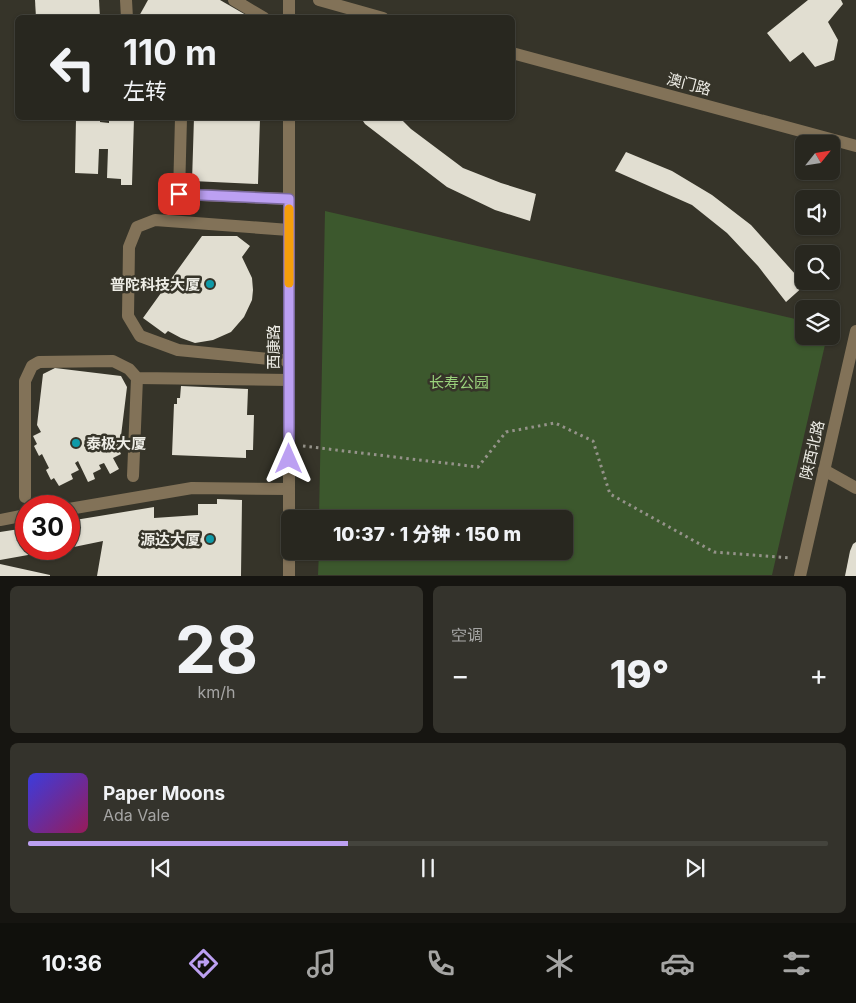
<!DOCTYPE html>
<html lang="zh">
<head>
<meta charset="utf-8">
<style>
	:root { --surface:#28271f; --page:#34332c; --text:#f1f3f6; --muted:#a5a5a4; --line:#44443d; --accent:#bca0f2 }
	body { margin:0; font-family:Inter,"Noto Sans SC",sans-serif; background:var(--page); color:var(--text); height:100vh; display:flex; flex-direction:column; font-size:19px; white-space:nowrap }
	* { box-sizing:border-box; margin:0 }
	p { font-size:16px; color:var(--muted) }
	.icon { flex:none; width:28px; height:28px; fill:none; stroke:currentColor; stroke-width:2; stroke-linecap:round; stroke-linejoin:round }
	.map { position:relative; height:576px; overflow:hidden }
	.side { display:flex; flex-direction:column; gap:10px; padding:10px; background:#161511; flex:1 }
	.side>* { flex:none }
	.banner { position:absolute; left:15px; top:15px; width:500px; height:105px; border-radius:8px; box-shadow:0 1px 4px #0004,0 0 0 1px var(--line); background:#28271f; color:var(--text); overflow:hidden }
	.needle { width:32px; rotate:60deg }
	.controls { position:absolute; left:795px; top:135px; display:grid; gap:10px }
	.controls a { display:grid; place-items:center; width:45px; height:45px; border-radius:8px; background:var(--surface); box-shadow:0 1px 4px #0004,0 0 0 1px var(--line); font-size:25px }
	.speed { position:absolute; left:15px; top:495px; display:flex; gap:10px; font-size:25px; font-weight:700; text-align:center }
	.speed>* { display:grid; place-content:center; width:65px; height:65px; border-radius:50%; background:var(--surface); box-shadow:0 1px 4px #0004,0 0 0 1px var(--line); line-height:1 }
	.speed .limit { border:8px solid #d22; background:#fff; color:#111 }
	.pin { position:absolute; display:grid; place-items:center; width:42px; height:42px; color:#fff; margin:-21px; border-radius:10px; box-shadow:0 2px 8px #0006 }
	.me { position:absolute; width:55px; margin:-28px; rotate:0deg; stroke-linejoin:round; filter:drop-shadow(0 0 4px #0008) }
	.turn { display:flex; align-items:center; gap:18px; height:105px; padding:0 25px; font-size:22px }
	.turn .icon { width:65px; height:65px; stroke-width:2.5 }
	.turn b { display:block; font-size:35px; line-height:42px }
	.big { font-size:38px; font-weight:800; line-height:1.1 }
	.side .tile { flex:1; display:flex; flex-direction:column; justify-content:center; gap:8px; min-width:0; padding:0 18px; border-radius:8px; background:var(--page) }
	.side .dial { align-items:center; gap:0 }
	.dial b { font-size:65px; line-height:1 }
	.song { display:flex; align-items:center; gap:15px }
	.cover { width:60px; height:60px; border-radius:8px; background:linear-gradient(135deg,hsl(240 70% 55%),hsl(330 70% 35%)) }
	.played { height:5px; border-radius:2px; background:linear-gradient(90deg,var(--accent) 40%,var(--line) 40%) }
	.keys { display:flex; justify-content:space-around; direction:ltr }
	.heat { display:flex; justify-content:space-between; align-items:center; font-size:28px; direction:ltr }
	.side .tiles { flex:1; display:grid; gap:10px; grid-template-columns:1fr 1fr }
	.tile:last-child { grid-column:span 2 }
	.trip { position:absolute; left:281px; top:510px; width:292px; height:50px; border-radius:8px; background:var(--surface); box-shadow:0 1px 4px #0004,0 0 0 1px var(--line); font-weight:800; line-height:50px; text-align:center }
	.tab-bar { display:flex; height:80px; justify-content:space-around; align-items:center; background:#10100c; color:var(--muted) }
	.tab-bar .icon { width:35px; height:35px }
	.tab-bar .on { color:var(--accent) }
	.tab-bar b { font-size:22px; color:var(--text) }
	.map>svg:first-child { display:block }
	.green { fill:#3c582d }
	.building { fill:#e1ded1 }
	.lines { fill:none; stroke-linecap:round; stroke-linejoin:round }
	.path { stroke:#95938a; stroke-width:3; stroke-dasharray:2.5 4; stroke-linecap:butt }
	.minor { stroke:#827258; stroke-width:12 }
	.route-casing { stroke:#7a689d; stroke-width:12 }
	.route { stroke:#bca0f2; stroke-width:9 }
	.slow { stroke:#f59e0b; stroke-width:9 }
	.culture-dot { fill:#0f9aa8; stroke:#363429; stroke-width:2 }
	.labels { text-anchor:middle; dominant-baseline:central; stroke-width:5; stroke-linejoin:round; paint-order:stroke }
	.street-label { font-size:15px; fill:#eeede6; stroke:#363429 }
	.poi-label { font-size:15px; font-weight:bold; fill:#eeede6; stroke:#363429; text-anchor:end }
	.park-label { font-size:15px; fill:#9ad17c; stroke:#363429 }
</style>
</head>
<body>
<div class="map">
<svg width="856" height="576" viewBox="0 0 856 576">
	<rect width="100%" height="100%" fill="#363429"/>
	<polygon class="green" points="325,211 804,321 804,336 827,336 772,575 318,575 319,551 565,551 565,519 319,519"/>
	<g class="building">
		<polygon points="35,0 99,0 100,18 36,18"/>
		<polygon points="148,0 220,0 246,15 248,18 138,18"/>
		<polygon points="808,0 841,0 843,4 828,22 838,40 834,60 815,67 803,52 790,62 767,33"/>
		<polygon points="76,118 100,118 100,122 109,123 109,118 134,118 132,185 121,185 121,179 107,178 108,149 99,149 98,174 75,173"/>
		<polygon points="194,118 260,118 258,184 192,181"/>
		<polygon points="361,118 400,118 411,129 463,168 501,183 536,194 530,221 495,210 447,187 365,124"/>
		<polygon points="626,152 672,171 712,195 751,225 805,285 786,302 758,266 727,233 692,205 615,171"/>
		<polygon points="202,236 237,236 250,246 242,257 252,278 253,290 252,300 244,317 231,332 213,340 195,343 181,338 168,331 165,334 143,318"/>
		<polygon points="55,368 121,376 127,387 120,444 117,446 121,454 113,458 119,469 110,474 104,463 99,465 101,469 93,473 95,479 88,482 78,461 75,463 79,470 71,474 73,479 59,486 54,478 51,480 46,470 49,468 42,454 39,456 34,446 37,444 33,436 41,432 37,425 43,374"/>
		<polygon points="181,386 248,389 247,415 254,415 253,450 246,450 246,458 172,455 174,404 177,404 177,398 180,398"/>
		<polygon points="217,499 242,500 241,576 97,576 103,541 69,548 69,521 154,507 154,518 198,515 198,504 217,504"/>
		<polygon points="26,528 26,549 56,550 0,560 0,532"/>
		<polygon points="856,542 856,576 845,576 850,551 853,544"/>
		<polygon points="0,564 50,575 50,576 0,576"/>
	</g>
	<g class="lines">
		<polyline class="path" points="303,446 478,467 506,432 555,423 593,441 610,494 714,552 791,558"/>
		<g class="minor">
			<polyline points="126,0 127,18"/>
			<polyline points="234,0 264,18"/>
			<polyline points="319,0 383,18"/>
			<polyline points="289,18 289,0"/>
			<polyline points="512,53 856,146"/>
			<polyline points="181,118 179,194 289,199"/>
			<polyline points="289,118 289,576"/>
			<polyline points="289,230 155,220 137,227 129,247 128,316 140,336 178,350 289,361"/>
			<polyline points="824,470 856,488"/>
			<polyline points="133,476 137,378"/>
			<polyline points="25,497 25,381 32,366 39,362 113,361 129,369 137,378 289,380"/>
			<polyline points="69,509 192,488 289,489"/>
			<polyline points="0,520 26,515"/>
			<polyline points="800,576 856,331"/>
		</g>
	</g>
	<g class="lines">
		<defs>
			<polyline id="route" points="179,194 289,199 289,459"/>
		</defs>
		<use href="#route" class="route-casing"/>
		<use href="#route" class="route"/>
		<polyline class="slow" points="289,209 289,283"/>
	</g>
	<g class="culture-dot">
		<circle cx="210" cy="284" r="5"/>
		<circle cx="76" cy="443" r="5"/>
		<circle cx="210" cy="539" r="5"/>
	</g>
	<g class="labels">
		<g class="street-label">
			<text transform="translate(689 84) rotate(15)">澳门路</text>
			<text transform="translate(273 347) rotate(-90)">西康路</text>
			<text transform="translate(812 450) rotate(-77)">陕西北路</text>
		</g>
		<g class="poi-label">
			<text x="200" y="284">普陀科技大厦</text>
			<text x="86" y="443" text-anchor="start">泰极大厦</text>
			<text x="200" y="539">源达大厦</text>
		</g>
		<g class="park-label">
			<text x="459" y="382">长寿公园</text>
		</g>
	</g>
</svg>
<div class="controls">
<a><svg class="needle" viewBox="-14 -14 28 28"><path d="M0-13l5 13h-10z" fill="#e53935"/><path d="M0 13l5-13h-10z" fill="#a5a5a4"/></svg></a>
<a><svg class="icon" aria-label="sound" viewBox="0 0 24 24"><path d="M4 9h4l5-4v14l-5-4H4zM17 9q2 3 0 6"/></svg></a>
<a><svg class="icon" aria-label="search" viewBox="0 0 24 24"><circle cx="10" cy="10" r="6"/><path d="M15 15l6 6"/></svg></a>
<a><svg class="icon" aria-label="layers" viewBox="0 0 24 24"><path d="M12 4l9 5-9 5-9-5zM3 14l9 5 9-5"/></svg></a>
</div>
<div class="speed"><div class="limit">30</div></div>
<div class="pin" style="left:179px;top:194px;background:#d93025"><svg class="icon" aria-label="arrive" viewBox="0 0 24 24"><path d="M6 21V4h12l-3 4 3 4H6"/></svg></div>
<svg class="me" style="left:289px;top:459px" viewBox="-20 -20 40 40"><path d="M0-17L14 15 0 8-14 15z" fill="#bca0f2" stroke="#fff" stroke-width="4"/></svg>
<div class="trip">10:37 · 1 分钟 · 150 m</div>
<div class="banner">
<div class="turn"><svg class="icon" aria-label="left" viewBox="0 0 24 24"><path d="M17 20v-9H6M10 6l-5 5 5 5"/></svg><div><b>110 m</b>左转</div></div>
</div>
</div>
<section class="side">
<div class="tiles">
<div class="tile dial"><b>28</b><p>km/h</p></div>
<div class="tile"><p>空调</p>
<div class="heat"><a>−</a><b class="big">19°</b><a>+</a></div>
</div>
<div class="tile">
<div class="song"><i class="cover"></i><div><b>Paper Moons</b><p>Ada Vale</p></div></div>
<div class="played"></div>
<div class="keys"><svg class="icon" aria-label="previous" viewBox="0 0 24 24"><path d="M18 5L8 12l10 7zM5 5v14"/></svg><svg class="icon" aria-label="pause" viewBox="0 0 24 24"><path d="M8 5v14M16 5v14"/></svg><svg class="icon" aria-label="next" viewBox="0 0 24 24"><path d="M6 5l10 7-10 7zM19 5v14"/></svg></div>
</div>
</div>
</section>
<nav class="tab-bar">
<b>10:36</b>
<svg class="icon on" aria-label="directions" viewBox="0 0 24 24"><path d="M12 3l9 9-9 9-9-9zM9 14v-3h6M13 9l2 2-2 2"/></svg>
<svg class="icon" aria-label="music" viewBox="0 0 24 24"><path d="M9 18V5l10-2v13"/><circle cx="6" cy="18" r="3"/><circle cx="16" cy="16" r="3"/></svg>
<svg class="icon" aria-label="phone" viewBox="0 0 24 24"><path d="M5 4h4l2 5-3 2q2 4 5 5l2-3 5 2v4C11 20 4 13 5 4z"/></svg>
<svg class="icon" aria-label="climate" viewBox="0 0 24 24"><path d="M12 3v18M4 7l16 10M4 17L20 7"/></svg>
<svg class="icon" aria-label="car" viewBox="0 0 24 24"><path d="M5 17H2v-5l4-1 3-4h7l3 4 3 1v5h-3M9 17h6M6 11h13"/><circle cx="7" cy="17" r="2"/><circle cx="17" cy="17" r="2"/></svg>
<svg class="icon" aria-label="filters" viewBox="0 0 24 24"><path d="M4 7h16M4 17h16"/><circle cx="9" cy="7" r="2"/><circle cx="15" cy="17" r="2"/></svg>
</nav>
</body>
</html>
